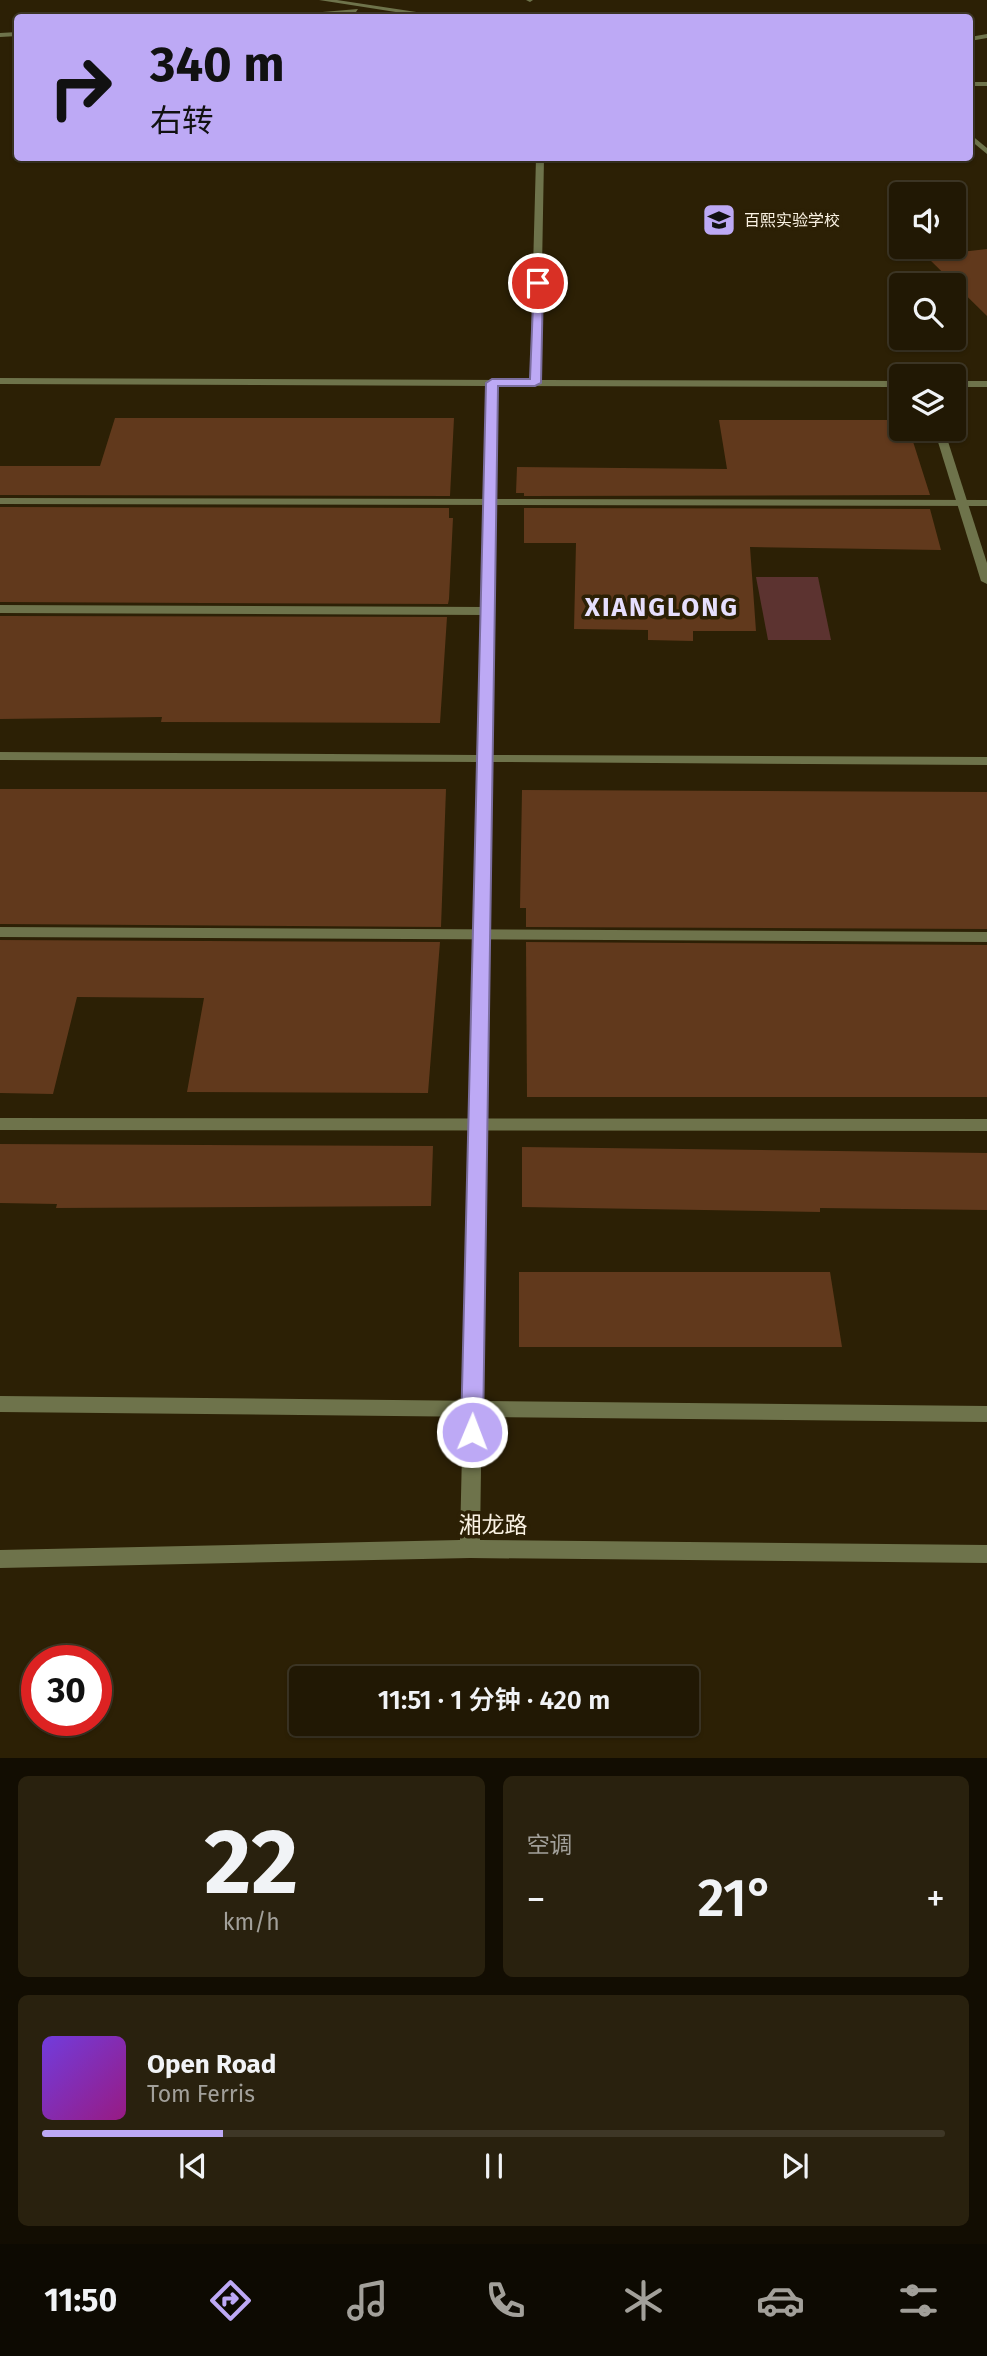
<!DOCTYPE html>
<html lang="zh">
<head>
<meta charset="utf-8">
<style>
	:root { --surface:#211804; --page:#29210e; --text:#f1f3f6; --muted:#a2a09a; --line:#3e3726; --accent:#bda9f5 }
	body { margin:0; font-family:"Fira Sans","Noto Sans SC",sans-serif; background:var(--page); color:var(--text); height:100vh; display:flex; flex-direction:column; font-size:26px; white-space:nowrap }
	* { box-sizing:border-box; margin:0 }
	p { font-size:23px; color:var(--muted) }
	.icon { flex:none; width:38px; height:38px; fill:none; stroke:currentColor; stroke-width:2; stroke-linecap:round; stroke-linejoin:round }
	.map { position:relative; height:1758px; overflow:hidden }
	.drawer { display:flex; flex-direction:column; gap:18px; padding:18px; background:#120d02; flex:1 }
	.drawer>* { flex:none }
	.guide { position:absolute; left:14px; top:14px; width:959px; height:147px; border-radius:7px; box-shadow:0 2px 5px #0004,0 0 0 2px var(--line); background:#bda9f5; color:#111; overflow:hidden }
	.fabs { position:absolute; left:889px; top:182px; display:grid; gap:14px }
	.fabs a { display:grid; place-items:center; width:77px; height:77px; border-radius:7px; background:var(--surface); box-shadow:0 2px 5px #0004,0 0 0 2px var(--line); font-size:35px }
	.speed { position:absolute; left:21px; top:1645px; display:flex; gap:14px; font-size:35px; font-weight:700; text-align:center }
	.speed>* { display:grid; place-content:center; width:91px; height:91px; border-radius:50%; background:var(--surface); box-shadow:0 2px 5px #0004,0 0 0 2px var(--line); line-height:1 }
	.speed .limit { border:10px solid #d22; background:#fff; color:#111 }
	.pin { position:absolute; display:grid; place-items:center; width:60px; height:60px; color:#fff; margin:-30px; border:4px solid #fff; border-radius:50%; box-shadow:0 2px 7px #0007 }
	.me { position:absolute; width:77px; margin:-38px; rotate:1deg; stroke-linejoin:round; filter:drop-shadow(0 0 5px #0008) }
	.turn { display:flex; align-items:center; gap:24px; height:147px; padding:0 21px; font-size:32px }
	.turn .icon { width:91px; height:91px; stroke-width:2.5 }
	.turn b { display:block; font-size:49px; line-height:60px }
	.big { font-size:52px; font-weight:600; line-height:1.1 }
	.drawer .card { flex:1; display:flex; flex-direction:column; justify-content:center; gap:10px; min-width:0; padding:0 24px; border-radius:10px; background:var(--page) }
	.drawer .dial { align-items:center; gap:0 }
	.dial b { font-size:91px; line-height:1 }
	.song { display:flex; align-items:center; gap:21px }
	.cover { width:84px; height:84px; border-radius:10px; background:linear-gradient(135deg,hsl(260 70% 55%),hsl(310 70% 35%)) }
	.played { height:7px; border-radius:4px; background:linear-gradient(90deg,var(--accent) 20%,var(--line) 20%) }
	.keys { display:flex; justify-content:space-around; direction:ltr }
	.heat { display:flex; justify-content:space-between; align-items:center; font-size:38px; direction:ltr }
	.drawer .tiles { flex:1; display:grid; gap:18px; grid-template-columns:1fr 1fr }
	.card:last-child { grid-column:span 2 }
	.trip { position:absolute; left:289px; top:1666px; width:410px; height:70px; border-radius:7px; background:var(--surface); box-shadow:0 2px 5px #0004,0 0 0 2px var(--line); font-weight:600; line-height:70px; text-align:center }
	.tab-bar { display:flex; height:112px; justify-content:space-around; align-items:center; background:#0d0a02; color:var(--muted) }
	.tab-bar .icon { width:49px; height:49px }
	.tab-bar .active { color:var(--accent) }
	.tab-bar b { font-size:32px; color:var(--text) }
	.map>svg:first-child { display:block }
	.green { fill:#5c3330 }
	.building { fill:#61391c }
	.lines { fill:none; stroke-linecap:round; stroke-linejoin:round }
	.service { fill:#6e734b; fill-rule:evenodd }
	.minor { fill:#6e734b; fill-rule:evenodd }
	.route { fill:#bda9f5; stroke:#7b6e9f; stroke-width:2 }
	.labels { text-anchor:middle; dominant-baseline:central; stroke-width:7; stroke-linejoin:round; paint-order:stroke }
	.far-poi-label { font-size:16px; fill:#faf2e3; stroke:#2c2005; text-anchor:start }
	.near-street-label { font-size:23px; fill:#faf2e3; stroke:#2c2005 }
	.district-label { font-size:26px; font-weight:bold; letter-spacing:2px; fill:#e6dffd; stroke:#2c2005 }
</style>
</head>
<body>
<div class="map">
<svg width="987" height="1758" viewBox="0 0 987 1758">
	<rect width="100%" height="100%" fill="#2c2005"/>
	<polygon class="green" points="756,577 818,577 831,640 768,640"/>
	<g class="building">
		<polygon points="987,249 987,316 926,256"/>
		<polygon points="115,418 454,418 450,496 0,495 0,466 100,466"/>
		<polygon points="719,420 901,420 901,429 909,429 930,495 524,496 524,493 516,493 517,467 727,469"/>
		<polygon points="0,507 449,508 449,518 453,518 449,599 448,604 0,602"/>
		<polygon points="524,508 930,509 941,550 750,547 756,631 693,631 693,641 648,640 648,630 574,629 576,543 524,543"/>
		<polygon points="0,616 447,617 440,723 161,722 162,717 0,719"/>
		<polygon points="0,789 446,789 441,927 0,924"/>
		<polygon points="522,790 987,792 987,929 526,927 526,908 520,908"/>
		<polygon points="0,940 440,942 428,1093 187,1092 204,998 77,997 53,1094 0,1093"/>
		<polygon points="526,942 987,945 987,1097 527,1097"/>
		<polygon points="0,1144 433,1146 431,1206 56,1208 57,1204 0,1203"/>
		<polygon points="522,1147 987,1153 987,1210 820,1208 820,1212 522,1207"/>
		<polygon points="519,1272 830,1272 842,1347 519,1347"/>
	</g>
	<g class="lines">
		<g class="service">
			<polygon points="526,0 533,0 530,2"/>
			<polygon points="987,34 987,38 970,41 970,37"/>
			<polygon points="970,134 987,148 987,154 970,140"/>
			<polygon points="0,498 987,500 987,506 0,504"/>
			<polygon points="0,605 487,607 493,611 487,615 0,613"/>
			<polygon points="0,927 987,932 987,942 0,937"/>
			<polygon points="0,1118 987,1119 987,1131 0,1130"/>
			<polygon points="0,1396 987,1406 987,1422 0,1412"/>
		</g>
		<g class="minor">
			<polygon points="319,0 337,0 456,18 434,18"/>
			<polygon points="358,9 356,12 287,18 251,18"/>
			<polygon points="18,32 18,36 0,37 0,33"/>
			<rect x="970" y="82" width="17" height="4"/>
			<polygon points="536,158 544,158 540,380 901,381 901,387 497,386 491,755 987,757 987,765 491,762 480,1540 987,1545 987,1563 470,1558 0,1568 0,1550 460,1540 478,762 0,760 0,752 478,755 487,386 0,384 0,378 530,380"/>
			<rect x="954" y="381" width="33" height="6"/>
			<polygon points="934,429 944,429 987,563 987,584 981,581"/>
		</g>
	</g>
	<polygon class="route" points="534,280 543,283 541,383 535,386 498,386 483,1432 479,1439 472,1441 465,1439 461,1432 486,383 492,379 530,379"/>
	<defs>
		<symbol id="school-square" viewBox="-11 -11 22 22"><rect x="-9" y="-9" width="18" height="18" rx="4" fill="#bda9f5" stroke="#2c2005"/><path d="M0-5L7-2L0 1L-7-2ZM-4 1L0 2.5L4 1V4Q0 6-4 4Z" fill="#111"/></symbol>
	</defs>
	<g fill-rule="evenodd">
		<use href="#school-square" x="700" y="201" width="38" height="38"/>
	</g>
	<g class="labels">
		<g class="far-poi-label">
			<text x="744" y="220">百熙实验学校</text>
		</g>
		<g class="near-street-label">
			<text x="493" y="1525">湘龙路</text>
		</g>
		<g class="district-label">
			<text x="662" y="607">XIANGLONG</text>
		</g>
	</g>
</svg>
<div class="fabs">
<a><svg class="icon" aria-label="sound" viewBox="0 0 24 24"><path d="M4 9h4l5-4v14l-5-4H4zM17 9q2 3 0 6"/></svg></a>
<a><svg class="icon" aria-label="search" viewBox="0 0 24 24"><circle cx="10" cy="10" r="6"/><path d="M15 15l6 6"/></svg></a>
<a><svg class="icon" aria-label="layers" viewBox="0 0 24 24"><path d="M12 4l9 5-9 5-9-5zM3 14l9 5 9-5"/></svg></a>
</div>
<div class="speed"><div class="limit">30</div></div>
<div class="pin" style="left:538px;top:283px;background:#d93025"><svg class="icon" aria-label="arrive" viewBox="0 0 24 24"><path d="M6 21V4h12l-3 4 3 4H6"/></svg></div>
<svg class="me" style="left:472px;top:1432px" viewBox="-20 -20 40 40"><circle r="17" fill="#bda9f5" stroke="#fff" stroke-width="3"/><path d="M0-11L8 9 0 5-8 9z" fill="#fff"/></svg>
<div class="trip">11:51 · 1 分钟 · 420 m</div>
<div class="guide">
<div class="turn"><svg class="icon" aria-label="right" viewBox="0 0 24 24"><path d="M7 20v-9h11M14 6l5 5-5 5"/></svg><div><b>340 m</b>右转</div></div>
</div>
</div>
<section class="drawer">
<div class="tiles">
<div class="card dial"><b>22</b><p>km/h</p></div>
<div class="card"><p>空调</p>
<div class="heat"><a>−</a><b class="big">21°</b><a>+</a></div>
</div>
<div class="card">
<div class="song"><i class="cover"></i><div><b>Open Road</b><p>Tom Ferris</p></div></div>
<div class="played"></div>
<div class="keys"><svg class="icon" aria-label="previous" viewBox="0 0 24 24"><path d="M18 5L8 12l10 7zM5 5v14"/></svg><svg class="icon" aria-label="pause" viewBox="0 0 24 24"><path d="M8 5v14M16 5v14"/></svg><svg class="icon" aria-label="next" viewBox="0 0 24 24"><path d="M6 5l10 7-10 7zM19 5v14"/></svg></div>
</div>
</div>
</section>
<nav class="tab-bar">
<b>11:50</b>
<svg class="icon active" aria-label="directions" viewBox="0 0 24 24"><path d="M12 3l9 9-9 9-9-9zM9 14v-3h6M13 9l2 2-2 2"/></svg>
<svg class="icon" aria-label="music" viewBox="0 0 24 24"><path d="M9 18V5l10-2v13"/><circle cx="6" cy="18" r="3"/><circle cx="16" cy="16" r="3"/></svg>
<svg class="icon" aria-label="phone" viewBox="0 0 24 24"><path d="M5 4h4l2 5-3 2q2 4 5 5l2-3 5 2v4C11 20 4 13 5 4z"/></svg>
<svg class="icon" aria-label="climate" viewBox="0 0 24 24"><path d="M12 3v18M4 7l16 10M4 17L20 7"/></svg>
<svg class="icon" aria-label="car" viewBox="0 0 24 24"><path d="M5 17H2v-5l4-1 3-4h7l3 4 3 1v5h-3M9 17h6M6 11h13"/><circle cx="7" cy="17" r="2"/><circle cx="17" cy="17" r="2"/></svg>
<svg class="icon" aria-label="filters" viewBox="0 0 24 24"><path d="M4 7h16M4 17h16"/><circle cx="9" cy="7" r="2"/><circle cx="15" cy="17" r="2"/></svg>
</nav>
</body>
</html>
